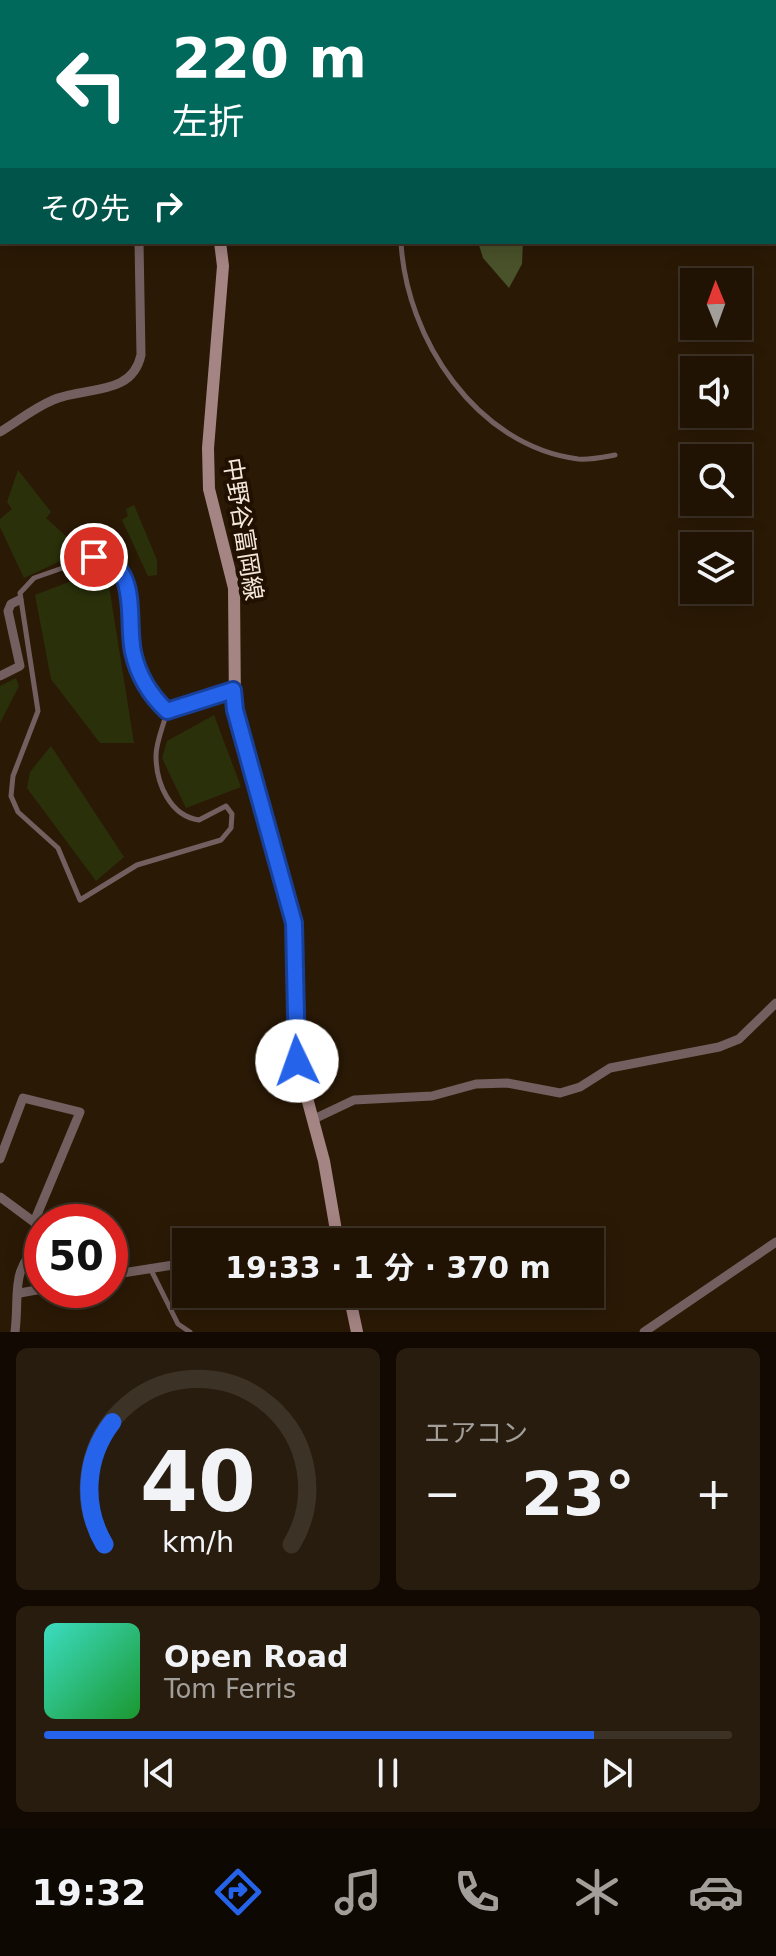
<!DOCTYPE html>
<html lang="ja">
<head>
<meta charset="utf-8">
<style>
	:root { --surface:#201304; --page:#281c0e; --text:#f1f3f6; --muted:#a29e9a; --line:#3d3226; --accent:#2563eb }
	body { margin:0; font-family:"DejaVu Sans","Noto Sans JP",sans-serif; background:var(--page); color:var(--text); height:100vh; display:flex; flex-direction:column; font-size:30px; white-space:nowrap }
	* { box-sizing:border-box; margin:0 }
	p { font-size:26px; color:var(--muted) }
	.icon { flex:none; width:44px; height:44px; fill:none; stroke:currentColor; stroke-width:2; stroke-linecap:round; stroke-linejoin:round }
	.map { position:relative; height:1332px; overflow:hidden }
	.details { display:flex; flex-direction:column; gap:16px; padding:16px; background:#120a02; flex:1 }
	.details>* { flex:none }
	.banner { position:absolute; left:0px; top:0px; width:776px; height:244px; box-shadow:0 4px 20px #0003,0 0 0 2px var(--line); background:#00695c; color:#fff; overflow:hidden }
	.needle { width:52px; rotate:359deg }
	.tools { position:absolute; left:680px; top:268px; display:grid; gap:16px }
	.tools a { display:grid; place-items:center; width:72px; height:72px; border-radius:0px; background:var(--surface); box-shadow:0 4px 20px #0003,0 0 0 2px var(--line); font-size:40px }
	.speed { position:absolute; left:24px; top:1204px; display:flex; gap:16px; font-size:40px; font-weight:700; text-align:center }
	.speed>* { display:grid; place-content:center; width:104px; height:104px; border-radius:50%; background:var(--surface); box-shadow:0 4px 20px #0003,0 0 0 2px var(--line); line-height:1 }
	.speed .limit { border:12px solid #d22; background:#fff; color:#111 }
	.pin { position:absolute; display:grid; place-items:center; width:68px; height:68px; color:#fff; margin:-34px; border:4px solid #fff; border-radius:50%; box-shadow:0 2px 8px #0007 }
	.me { position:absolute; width:88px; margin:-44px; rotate:357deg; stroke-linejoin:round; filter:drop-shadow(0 0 6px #0008) }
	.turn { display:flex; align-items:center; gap:28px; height:168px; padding:0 40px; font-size:36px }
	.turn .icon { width:104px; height:104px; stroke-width:2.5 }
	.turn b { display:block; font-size:56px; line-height:68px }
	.then { display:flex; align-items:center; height:76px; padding:0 40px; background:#0003; gap:16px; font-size:30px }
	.big { font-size:60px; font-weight:700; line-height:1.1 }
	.details .widget { flex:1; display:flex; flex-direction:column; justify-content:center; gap:12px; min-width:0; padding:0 28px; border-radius:12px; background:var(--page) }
	.details .dial { align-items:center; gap:0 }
	.dial svg { height:208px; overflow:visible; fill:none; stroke:var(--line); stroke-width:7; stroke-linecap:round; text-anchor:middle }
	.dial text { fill:var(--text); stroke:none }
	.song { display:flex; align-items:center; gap:24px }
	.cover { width:96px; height:96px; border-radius:12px; background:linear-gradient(135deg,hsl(170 70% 55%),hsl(130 70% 35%)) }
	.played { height:8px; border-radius:4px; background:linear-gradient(90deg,var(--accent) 80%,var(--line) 80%) }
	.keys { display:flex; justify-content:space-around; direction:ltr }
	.heat { display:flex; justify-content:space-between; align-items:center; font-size:44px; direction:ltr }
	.details .tiles { flex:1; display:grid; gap:16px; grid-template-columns:1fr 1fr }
	.widget:last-child { grid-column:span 2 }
	.trip { position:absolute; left:172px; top:1228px; width:432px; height:80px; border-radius:0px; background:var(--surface); box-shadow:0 4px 20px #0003,0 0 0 2px var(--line); font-weight:700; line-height:80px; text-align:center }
	.tabs { display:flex; height:128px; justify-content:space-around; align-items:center; background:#0d0802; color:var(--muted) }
	.tabs .icon { width:56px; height:56px }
	.tabs .on { color:var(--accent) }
	.tabs b { font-size:36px; color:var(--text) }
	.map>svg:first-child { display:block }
	.green { fill:#2a310a }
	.forest { fill:#49522a }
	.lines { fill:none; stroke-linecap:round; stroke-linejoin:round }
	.service { stroke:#735f5f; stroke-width:5 }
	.minor { stroke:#735f5f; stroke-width:9 }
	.secondary { stroke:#a58484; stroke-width:12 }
	.route-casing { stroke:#184099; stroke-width:20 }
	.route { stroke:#2563eb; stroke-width:14 }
	.labels { text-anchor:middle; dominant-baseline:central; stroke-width:8; stroke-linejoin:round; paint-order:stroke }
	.street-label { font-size:24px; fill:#f4e7db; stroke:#211000 }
</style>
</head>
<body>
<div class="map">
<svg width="776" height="1332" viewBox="0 0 776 1332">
	<rect width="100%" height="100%" fill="#2a1905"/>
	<g class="green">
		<polygon points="18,470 51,512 46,518 82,551 24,578 0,527 0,519 12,509 7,502"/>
		<polygon points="134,505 157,560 157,575 148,576 122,520 128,516 126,509"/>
		<polygon points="90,574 109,586 134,743 100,743 51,679 35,595"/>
		<polygon points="16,678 19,686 0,723 0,686"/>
		<polygon points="214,715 241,787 186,808 162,758 167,741"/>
		<polygon points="51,746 124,857 96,881 27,788 30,772"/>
	</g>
	<polygon class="forest" points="478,242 523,242 522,264 509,288 483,258"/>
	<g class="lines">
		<g class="service">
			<polyline points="272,0 277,2"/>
			<polyline points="212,2 215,0"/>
			<path d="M401,242C406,338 476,446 578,459C590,460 604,457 615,455"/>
			<path d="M94,557C141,564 126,617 133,652C138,675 150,695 167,711C164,725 156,741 156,756C156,783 170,816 199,820L226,806L232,814L231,828L221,840L137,865L80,900L58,848L18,812L11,796L13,776L38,711L20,593L34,578Z"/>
			<polyline points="167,711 232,690"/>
			<polyline points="151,1270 178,1324 190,1332"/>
		</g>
		<g class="minor">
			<polyline points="50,2 52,0"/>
			<polyline points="0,68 2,66"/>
			<path d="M0,432C18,421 34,408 53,400C85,386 132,397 141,355L139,242"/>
			<polyline points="0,676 20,666 8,611 11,604 19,600"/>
			<polyline points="273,1081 302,1080"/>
			<polyline points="314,1119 354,1100 432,1096 476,1084 507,1083 560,1093 580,1087 610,1068 719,1047 739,1039 776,1003"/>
			<polyline points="0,1159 23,1098 80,1112 34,1222"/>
			<polyline points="0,1197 34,1222 42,1235"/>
			<polyline points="110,1275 186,1263"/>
			<polyline points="20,1293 42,1289"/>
			<path d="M15,1332C20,1290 9,1272 42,1241"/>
			<polyline points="644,1332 776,1242"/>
		</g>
		<g class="secondary">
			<polyline points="121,0 122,2"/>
			<polyline points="220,242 223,266 208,448 209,489 234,588 235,710 294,923 297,1061 324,1161 338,1242"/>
			<polyline points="349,1294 357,1332"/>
		</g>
	</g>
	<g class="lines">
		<defs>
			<path id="route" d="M94,557C141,564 126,617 133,652C138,675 150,695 167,711L233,690L235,710L294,923L297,1061"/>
		</defs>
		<use href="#route" class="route-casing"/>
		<use href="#route" class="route"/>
	</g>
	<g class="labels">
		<g class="street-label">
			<text transform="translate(243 529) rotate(81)">中野谷富岡線</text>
		</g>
	</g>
</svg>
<div class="tools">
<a><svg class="needle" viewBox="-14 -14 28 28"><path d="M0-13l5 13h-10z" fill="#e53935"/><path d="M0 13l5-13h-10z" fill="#a29e9a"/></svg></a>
<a><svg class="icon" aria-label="sound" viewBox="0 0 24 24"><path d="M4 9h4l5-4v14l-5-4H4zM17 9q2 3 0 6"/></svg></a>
<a><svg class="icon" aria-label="search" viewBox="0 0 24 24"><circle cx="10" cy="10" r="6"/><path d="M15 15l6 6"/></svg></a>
<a><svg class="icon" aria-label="layers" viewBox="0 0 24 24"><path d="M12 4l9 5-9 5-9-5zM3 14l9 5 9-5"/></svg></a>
</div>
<div class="speed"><div class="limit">50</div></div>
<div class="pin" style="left:94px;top:557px;background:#d93025"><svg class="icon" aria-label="arrive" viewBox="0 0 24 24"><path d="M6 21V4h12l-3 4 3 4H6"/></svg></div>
<svg class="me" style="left:297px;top:1061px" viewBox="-20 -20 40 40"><circle r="19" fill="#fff"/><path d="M0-13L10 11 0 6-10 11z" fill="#2563eb"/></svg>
<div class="trip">19:33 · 1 分 · 370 m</div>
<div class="banner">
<div class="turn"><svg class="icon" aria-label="left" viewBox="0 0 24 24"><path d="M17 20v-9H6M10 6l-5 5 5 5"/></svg><div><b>220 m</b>左折</div></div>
<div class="then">その先<svg class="icon" aria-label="right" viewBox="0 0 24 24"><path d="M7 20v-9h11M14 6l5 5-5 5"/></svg></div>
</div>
</div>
<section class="details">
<div class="tiles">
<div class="widget dial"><svg viewBox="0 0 100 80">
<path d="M14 69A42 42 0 1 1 86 69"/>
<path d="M14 69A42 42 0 0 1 17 22" stroke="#2563eb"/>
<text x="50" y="56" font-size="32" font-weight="700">40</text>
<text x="50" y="72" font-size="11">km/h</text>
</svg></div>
<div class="widget"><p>エアコン</p>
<div class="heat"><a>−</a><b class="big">23°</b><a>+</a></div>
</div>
<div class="widget">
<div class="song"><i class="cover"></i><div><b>Open Road</b><p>Tom Ferris</p></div></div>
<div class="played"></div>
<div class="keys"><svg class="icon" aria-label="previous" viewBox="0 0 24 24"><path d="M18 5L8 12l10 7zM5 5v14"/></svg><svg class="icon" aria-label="pause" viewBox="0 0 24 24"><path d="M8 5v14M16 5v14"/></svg><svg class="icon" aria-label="next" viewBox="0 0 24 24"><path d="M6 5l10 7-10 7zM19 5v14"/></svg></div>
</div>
</div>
</section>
<nav class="tabs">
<b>19:32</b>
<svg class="icon on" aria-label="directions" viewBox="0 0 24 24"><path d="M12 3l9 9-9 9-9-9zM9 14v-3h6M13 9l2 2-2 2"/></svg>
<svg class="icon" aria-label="music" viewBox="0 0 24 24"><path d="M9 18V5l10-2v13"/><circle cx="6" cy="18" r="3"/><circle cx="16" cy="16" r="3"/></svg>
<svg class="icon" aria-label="phone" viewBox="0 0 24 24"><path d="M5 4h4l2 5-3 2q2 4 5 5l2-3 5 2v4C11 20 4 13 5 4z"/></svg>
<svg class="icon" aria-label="climate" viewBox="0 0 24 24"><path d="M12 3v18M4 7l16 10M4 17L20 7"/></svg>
<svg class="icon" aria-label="car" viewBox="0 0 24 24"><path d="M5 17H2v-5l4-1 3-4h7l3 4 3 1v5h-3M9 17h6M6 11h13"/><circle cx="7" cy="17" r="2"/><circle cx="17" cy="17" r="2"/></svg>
</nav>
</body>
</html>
